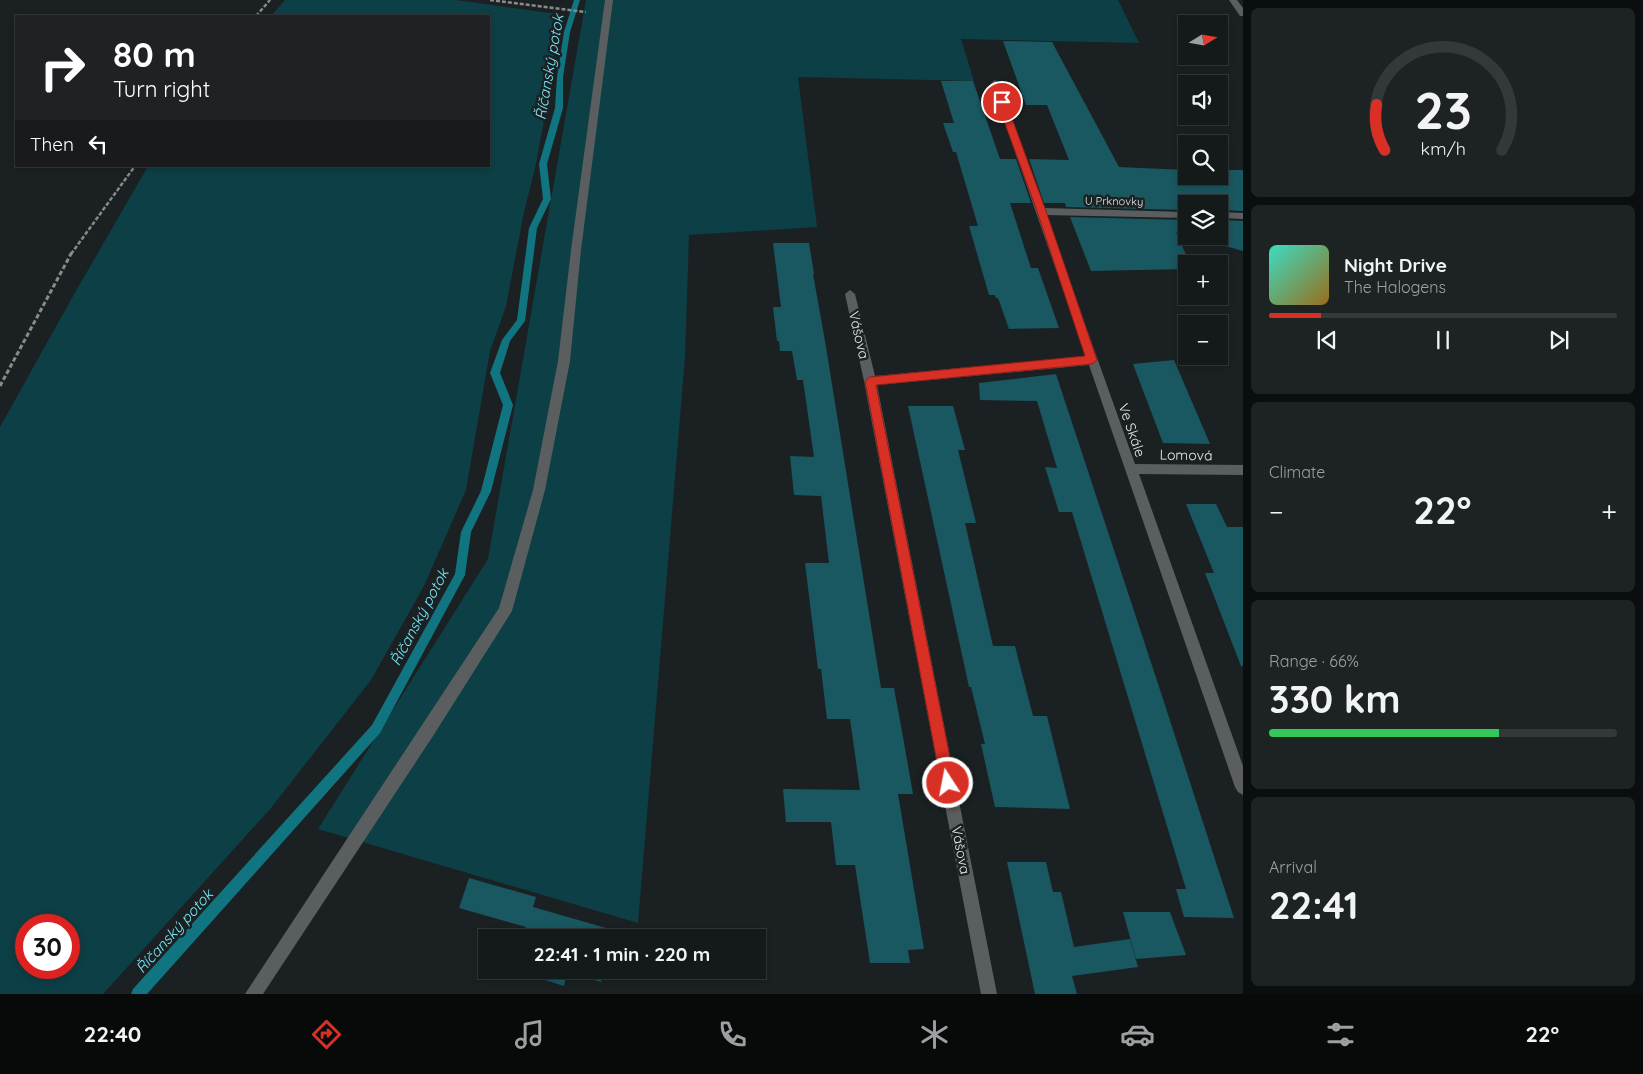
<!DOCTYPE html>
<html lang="en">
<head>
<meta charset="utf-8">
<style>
	:root { --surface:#14191a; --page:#1d2223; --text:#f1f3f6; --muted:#9da0a2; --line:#333839; --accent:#d93025 }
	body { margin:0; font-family:Quicksand,sans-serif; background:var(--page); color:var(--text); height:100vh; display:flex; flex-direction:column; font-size:19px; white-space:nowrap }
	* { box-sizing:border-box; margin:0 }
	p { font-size:16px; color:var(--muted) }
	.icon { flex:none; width:28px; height:28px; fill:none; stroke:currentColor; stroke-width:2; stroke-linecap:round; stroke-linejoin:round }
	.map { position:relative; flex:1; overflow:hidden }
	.drawer { display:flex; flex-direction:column; gap:8px; padding:8px; background:#0b0e0e; width:400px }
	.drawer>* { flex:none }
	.hud { position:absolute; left:15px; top:15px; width:475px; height:152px; border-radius:0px; box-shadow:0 2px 8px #0003,0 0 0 1px var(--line); background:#202124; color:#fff; overflow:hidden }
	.needle { width:32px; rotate:79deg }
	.tools { position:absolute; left:1178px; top:15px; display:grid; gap:10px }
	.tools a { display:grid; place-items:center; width:50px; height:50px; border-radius:0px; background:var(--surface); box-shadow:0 2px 8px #0003,0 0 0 1px var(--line); font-size:25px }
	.speed { position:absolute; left:15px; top:914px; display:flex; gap:10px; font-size:25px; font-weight:700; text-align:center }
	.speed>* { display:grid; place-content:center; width:65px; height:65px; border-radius:50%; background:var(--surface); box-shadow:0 2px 8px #0003,0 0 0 1px var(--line); line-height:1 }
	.speed .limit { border:8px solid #d22; background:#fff; color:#111 }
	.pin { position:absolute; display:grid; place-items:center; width:42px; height:42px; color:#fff; margin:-21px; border:2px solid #fff; border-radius:50%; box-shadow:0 1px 5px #0007 }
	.me { position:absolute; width:55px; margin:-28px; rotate:349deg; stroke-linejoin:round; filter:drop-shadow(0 0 4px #0008) }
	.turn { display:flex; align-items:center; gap:18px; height:105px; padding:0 15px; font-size:22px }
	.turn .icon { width:65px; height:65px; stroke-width:2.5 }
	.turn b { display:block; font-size:35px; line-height:42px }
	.then { display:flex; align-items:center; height:48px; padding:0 15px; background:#0003; gap:10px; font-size:19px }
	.big { font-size:38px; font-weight:700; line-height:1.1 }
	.drawer .widget { flex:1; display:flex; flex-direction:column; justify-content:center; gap:8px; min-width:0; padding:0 18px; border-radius:8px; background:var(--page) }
	.drawer .dial { align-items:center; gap:0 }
	.dial svg { height:130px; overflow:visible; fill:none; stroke:var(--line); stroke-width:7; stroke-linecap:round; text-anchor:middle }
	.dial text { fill:var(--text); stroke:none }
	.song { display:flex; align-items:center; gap:15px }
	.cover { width:60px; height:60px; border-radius:8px; background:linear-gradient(135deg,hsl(170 70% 55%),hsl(40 70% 35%)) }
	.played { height:5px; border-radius:2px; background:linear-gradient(90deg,var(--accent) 15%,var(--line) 15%) }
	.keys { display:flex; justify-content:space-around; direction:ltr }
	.heat { display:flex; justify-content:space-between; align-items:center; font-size:28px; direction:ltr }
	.charge { height:8px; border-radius:4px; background:linear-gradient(90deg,#34c759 66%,var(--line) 0) }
	.trip { position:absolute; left:478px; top:929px; width:288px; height:50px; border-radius:0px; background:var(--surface); box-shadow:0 2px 8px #0003,0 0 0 1px var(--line); font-weight:700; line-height:50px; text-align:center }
	.menu { display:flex; height:80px; justify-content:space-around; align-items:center; background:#080a0a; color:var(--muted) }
	.menu .icon { width:35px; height:35px }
	.menu .selected { color:var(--accent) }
	.menu b { font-size:22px; color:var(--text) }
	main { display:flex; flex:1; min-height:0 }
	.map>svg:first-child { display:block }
	.green { fill:#0d3f46; fill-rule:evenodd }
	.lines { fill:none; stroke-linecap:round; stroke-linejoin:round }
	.stream { fill:#117481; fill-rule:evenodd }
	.building { fill:#195761 }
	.path-far1 { stroke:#868b8c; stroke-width:2.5; stroke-dasharray:4 2; stroke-linecap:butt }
	.path { stroke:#868b8c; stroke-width:3; stroke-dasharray:4.5 2.5; stroke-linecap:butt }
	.lane { fill:#5b5e5e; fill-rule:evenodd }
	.street { fill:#5b5e5e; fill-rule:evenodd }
	.route { fill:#d93025; stroke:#8d1f18 }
	.labels { text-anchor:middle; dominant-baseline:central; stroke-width:5; stroke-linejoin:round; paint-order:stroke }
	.far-street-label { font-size:11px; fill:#e6eaeb; stroke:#1b2122 }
	.street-label { font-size:14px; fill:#e6eaeb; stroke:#1b2122 }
	.water-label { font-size:15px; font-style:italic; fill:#76eafd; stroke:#1b2122 }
</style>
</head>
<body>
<main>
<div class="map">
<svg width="1243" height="994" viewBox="0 0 1243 994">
	<rect width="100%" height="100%" fill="#1b2122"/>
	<g class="green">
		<path d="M285,0H456L557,14V31L550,87L536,164L524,212L506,306L490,351L466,490L424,586L371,680L271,808L103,994H0V427L77,289L147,168L149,166H489V16H271ZM26,925H69V968H26Z"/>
		<polygon points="586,0 1118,0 1139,43 961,39 974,81 798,77 817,227 689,235 685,357 638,923 318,829 488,559"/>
	</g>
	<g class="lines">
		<polygon class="stream" points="574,0 580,0 570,32 563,77 563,108 547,164 551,199 537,228 525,321 510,341 500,373 513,405 491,491 471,532 465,575 380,733 147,994 131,994 133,989 372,725 455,574 461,532 481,491 503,405 490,373 502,340 517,320 529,228 543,199 539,164 555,108 557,77 564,32"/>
	</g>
	<g class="building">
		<polygon points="1003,41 1052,42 1119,167 1186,170 1186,176 1219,176 1219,170 1243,170 1243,211 1219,210 1219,204 1186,204 1186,210 1066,207 1065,203 1044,203 1029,159 1069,160 1047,105 1026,105"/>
		<polygon points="941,81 973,81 1000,159 1016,159 1031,203 1010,203 1031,268 1038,268 1059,328 1009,329 998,298 996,298 995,295 989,295 969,226 978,226 956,152 953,152 943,123 954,123"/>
		<polygon points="1070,217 1186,220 1186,235 1176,232 1190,264 1186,264 1186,269 1091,271"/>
		<polygon points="1219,220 1243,221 1243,251 1190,236 1219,236"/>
		<polygon points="773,243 809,243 814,274 813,274 825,341 881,688 894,688 903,737 913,794 898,794 924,949 908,950 910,963 870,963 855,865 836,865 831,822 786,822 783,789 860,790 850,719 827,719 821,669 818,669 805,563 829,563 821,496 794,495 790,456 814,457 803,380 797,380 792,351 780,351 779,341 777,341 773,307 781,307"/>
		<polygon points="1174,360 1210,444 1163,443 1133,364"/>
		<polygon points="1056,374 1163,699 1234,918 1184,917 1176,889 1186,889 1072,512 1059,512 1045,467 1057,468 1037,401 980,400 979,383"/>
		<polygon points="908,406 953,406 965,450 958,450 976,523 965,523 993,646 1015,646 1033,716 1047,716 1070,809 995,807 981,744 985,744 971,687 969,687"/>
		<polygon points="1186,504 1216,504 1227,527 1243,527 1243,666 1241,666 1205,573 1214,573"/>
		<polygon points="1007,862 1046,862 1053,892 1061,892 1074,947 1130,939 1138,967 1072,976 1077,994 1035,994"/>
		<polygon points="469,878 536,897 533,907 613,930 611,938 523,938 526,927 459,908"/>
		<polygon points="1123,912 1170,912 1186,955 1136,959"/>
		<polygon points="514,970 603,970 601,982 567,971 564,986"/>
	</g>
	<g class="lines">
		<g class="path-far1">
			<polyline points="490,0 586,12"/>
			<polyline points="256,16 270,0"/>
			<polyline points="71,254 135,166"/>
		</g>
		<polyline class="path" points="0,386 72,252"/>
		<polygon class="lane" points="605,0 613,0 581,250 570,361 545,490 512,611 433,736 263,994 245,994 499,608 533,490 558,361 571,250"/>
		<g class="street">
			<polygon points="1229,0 1237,0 1243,8 1243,16 1240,16"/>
			<polygon points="995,80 999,83 1044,208 1186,212 1186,218 1046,215 1135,464 1243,465 1243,475 1139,474 1243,766 1243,795 1238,792 1235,787 1089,365 877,385 997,994 981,994 864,381 845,294 850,290 855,294 875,376 1086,356 991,83"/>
			<polygon points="1219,212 1243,213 1243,219 1219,218"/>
		</g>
	</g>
	<polygon class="route" points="1002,99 1006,102 1046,211 1097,360 1092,364 876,385 955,783 953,788 948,790 943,788 941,783 865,381 870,377 1085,356 1037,211 997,102"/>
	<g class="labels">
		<g class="far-street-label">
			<text transform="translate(1114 201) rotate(1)">U Prknovky</text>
		</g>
		<g class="street-label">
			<text transform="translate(859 335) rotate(77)">Vášova</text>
			<text transform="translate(1132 430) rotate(71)">Ve Skále</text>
			<text transform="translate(1186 455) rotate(1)">Lomová</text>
			<text transform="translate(961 850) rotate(79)">Vášova</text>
		</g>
		<g class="water-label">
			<text transform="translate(549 67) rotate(-80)">Říčanský potok</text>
			<text transform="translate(419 617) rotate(-62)">Říčanský potok</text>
			<text transform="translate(174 931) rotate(-48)">Říčanský potok</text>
		</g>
	</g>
</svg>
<div class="tools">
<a><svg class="needle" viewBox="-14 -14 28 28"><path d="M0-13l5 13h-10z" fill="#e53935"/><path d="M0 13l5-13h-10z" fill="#9da0a2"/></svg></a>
<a><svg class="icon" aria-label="sound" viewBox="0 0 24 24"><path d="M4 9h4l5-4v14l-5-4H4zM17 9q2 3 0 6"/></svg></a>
<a><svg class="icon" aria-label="search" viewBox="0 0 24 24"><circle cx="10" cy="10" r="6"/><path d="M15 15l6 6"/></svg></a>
<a><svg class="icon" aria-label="layers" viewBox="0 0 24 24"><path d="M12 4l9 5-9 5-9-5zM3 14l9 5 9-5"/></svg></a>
<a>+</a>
<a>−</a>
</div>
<div class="speed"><div class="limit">30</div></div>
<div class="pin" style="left:1002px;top:102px;background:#d93025"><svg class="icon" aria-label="arrive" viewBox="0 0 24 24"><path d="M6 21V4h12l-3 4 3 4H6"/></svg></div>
<svg class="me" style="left:948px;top:783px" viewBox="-20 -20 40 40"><circle r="17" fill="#d93025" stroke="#fff" stroke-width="3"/><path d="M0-11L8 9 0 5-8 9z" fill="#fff"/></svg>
<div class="trip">22:41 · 1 min · 220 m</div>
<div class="hud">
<div class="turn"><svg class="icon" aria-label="right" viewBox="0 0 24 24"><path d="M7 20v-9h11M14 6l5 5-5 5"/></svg><div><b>80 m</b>Turn right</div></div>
<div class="then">Then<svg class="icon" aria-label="left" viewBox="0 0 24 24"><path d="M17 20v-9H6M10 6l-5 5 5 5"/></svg></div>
</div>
</div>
<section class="drawer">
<div class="widget dial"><svg viewBox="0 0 100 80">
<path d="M14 69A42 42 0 1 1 86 69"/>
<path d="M14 69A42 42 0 0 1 9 41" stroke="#d93025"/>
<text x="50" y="56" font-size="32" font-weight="700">23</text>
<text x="50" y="72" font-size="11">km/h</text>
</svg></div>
<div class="widget">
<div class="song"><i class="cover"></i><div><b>Night Drive</b><p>The Halogens</p></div></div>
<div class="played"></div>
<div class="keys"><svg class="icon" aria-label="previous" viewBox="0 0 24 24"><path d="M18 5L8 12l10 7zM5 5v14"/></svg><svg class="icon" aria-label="pause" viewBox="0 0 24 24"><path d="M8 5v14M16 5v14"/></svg><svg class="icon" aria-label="next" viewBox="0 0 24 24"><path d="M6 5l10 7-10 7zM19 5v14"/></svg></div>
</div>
<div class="widget"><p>Climate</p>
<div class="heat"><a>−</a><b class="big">22°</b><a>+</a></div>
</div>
<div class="widget"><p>Range · 66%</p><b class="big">330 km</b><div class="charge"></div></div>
<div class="widget"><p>Arrival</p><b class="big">22:41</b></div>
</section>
</main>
<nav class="menu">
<b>22:40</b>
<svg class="icon selected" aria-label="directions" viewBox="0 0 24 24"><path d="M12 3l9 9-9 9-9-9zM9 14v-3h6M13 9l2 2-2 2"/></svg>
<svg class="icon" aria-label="music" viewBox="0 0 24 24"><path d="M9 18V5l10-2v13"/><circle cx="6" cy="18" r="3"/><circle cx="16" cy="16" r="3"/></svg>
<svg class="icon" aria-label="phone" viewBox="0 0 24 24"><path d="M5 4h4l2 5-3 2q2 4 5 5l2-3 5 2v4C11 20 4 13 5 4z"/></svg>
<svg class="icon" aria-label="climate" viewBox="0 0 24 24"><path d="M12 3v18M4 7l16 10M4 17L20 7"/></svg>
<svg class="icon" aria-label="car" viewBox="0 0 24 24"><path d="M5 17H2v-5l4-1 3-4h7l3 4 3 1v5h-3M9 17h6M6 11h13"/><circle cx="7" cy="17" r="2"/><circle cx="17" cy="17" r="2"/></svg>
<svg class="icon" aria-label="filters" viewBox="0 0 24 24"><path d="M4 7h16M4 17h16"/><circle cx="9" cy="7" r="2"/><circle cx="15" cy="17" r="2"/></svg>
<b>22°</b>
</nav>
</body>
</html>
